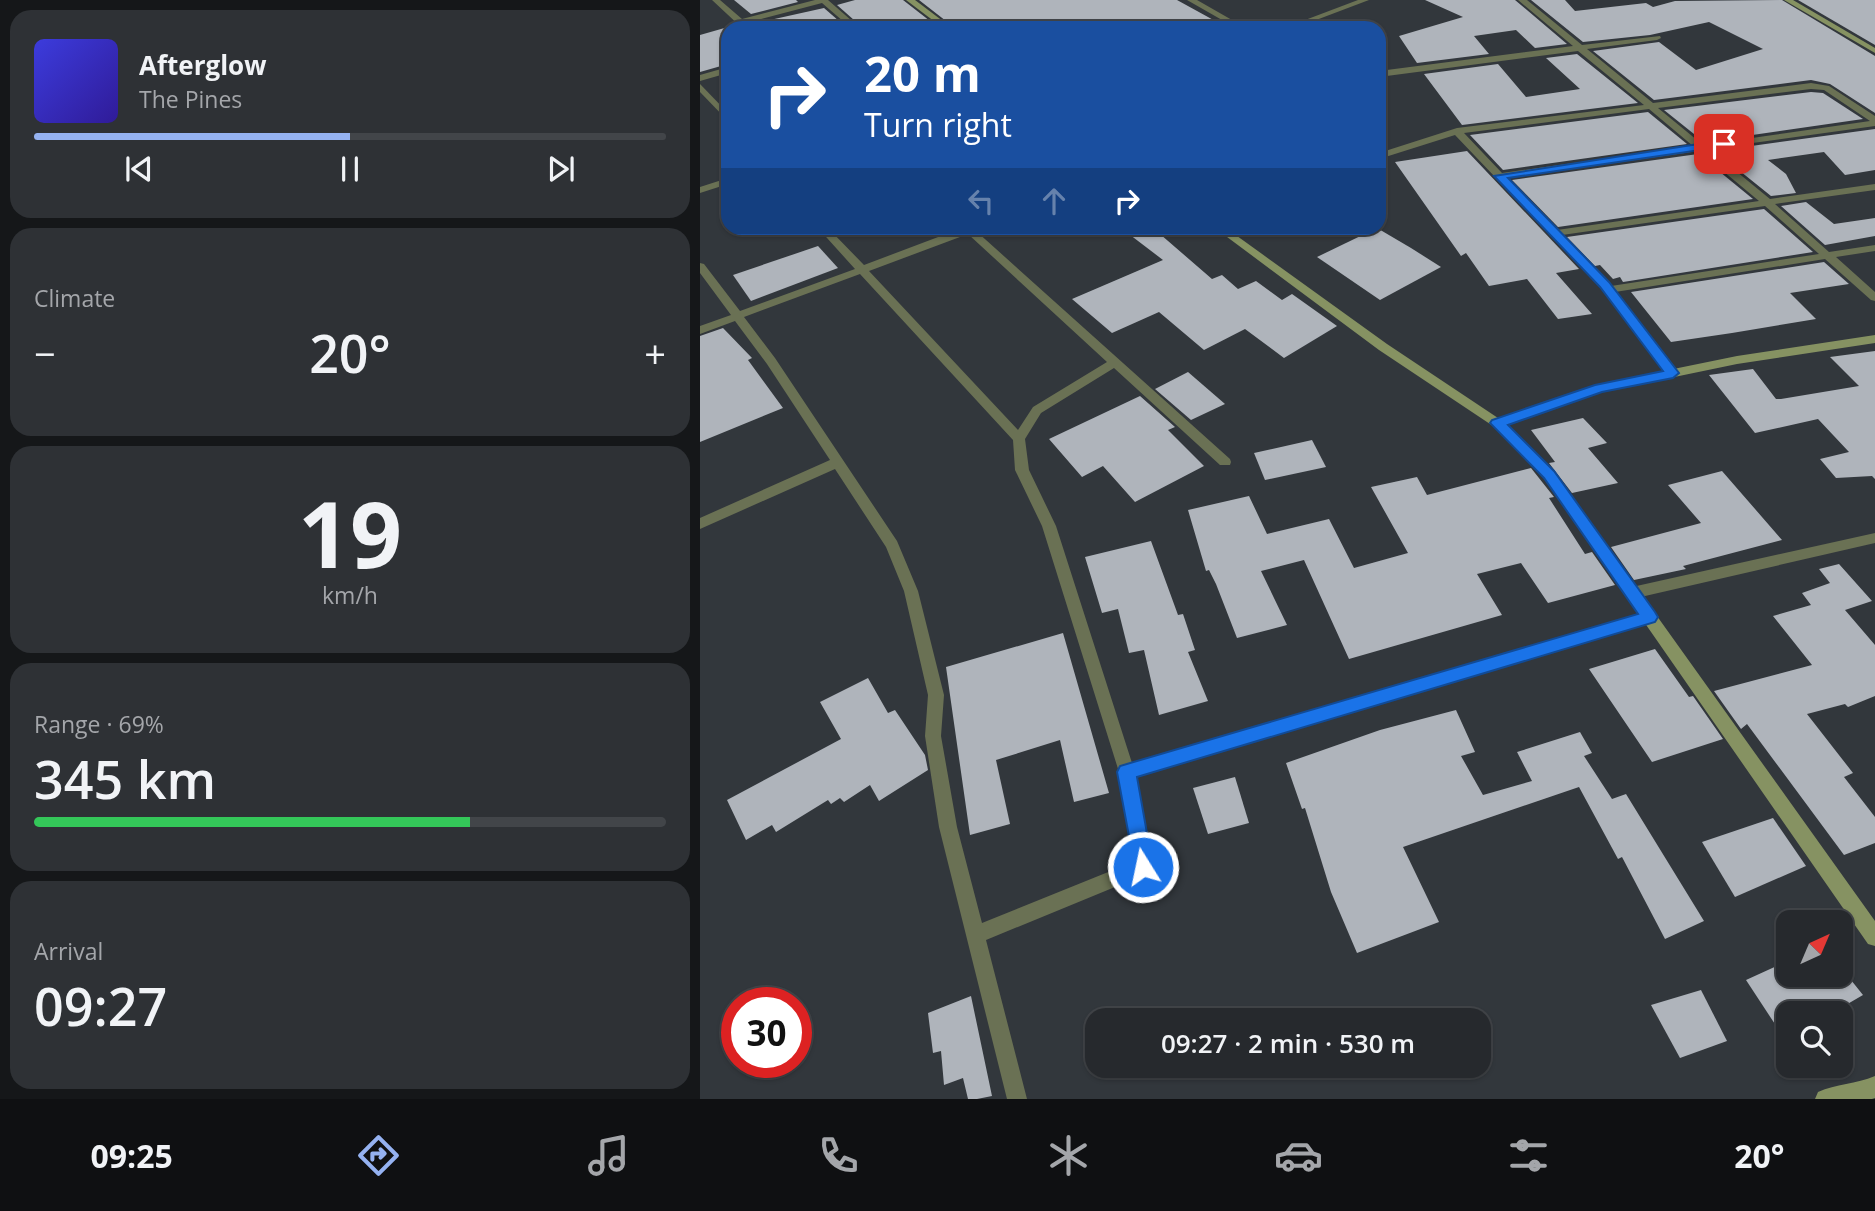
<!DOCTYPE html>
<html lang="en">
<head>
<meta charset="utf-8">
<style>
	:root { --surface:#26292d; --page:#2e3135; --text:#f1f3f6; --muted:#a4a6aa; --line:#424549; --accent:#95b2f1 }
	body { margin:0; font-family:"Open Sans",sans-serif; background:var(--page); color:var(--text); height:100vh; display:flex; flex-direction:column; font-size:26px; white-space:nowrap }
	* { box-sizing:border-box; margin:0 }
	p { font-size:23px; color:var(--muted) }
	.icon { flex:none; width:38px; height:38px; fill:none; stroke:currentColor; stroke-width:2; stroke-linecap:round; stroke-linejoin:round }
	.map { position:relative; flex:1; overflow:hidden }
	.drawer { display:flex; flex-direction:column; gap:10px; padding:10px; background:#151719; width:700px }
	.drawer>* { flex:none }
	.guide { position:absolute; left:21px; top:21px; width:665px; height:214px; border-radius:21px; box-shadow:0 2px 5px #0004,0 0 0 2px var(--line); background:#1a4fa0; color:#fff; overflow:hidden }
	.needle { width:46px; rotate:44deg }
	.buttons { position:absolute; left:1076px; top:910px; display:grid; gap:14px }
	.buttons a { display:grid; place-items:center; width:77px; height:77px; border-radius:14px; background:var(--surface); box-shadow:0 2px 5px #0004,0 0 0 2px var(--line); font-size:35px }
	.speed { position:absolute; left:21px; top:987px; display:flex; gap:14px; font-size:35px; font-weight:700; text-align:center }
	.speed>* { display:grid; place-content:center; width:91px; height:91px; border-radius:50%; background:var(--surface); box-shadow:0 2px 5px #0004,0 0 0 2px var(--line); line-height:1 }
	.speed .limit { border:10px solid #d22; background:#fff; color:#111 }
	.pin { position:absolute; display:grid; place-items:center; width:60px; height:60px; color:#fff; margin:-30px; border-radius:14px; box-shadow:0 4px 10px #0006 }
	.me { position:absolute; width:77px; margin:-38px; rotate:350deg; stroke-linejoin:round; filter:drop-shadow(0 0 5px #0008) }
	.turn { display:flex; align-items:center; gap:24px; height:147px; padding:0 28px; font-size:32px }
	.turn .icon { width:91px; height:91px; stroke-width:2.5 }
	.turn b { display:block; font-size:49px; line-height:60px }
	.lanes { display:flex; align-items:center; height:66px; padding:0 28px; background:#0003; justify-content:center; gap:35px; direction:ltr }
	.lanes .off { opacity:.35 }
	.big { font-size:52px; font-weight:600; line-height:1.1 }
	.drawer .tile { flex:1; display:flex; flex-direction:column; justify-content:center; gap:10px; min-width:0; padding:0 24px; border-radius:21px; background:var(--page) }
	.drawer .dial { align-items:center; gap:0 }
	.dial b { font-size:91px; line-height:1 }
	.song { display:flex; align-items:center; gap:21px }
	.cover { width:84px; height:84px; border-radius:10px; background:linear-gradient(135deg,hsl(240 70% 55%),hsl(250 70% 35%)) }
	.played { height:7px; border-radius:4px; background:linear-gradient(90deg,var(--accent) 50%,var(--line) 50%) }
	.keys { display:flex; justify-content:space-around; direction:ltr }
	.heat { display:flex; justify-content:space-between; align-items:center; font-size:38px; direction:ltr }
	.charge { height:10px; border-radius:5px; background:linear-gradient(90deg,#34c759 69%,var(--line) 0) }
	.trip { position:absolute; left:385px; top:1008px; width:406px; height:70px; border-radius:21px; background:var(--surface); box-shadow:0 2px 5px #0004,0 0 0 2px var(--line); font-weight:600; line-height:70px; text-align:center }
	.tab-bar { display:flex; height:112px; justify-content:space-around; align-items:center; background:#0f1012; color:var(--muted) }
	.tab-bar .icon { width:49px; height:49px }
	.tab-bar .on { color:var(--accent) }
	.tab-bar b { font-size:32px; color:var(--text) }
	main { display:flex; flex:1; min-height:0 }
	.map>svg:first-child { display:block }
	.building { fill:#afb4bb }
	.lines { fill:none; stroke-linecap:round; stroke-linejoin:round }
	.street { fill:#6a7154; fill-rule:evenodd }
	.secondary { fill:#869262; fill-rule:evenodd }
	.route { fill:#1a73e8; stroke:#114b97; stroke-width:2 }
</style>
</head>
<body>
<main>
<section class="drawer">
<div class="tile">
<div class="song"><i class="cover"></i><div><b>Afterglow</b><p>The Pines</p></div></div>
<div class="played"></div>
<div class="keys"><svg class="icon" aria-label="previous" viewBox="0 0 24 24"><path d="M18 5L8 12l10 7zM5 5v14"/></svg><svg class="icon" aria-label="pause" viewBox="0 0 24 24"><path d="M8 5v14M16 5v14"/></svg><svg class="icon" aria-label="next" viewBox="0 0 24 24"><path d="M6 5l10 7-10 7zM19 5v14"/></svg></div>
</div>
<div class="tile"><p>Climate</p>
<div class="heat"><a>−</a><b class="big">20°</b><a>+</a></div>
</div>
<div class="tile dial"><b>19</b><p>km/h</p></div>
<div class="tile"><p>Range · 69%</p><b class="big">345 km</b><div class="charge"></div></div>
<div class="tile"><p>Arrival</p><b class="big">09:27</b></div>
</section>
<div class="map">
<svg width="1175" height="1099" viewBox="0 0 1175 1099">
	<rect width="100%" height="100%" fill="#32373c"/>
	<g class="building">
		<polygon points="34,0 96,0 98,2 51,14"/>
		<polygon points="155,0 203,0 239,28 163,28 137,5"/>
		<polygon points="219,0 477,0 528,28 434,28 419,19 392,28 255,28"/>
		<polygon points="725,0 815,0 867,44 835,48 816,30 774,36 789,54 717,63 699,36 763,17"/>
		<polygon points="831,0 865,0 875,11 946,3 953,7 975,1 1082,0 1175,56 1175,113 1130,84 1111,80 954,100 893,51 959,42 996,70 1063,49 1009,22 950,35 883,42"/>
		<polygon points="1098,0 1175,0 1175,45"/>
		<polygon points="124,8 147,28 68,28 61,22"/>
		<polygon points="28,27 28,64 0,72 0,35"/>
		<polygon points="877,54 938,103 762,125 724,74 798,64 826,97 880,89 846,58"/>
		<polygon points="1111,92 1123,93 1163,119 1004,142 964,110"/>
		<polygon points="948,112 987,144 803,170 770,135"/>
		<polygon points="1175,129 1175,170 1145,175 1124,152 1068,160 1086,174 1096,193 1071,196 1015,151"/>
		<polygon points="767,151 879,269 856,273 892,314 858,319 827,279 789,286 766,253 761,256 695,162"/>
		<polygon points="998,154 1053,199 858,227 812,180"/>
		<polygon points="1106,202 1134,224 1175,218 1175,236 1125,245 1081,206"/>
		<polygon points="1064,209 1113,252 923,282 920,277 913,279 900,265 895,266 867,237"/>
		<polygon points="421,228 453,228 512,279 522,275 538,289 556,281 582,300 592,294 637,326 584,358 545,329 504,350 459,312 412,333 372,299 463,260"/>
		<polygon points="677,228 711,248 741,267 680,300 617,257"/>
		<polygon points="118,246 138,268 51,301 33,275"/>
		<polygon points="1124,262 1149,284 1090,293 1116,319 1032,333 971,342 931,292"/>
		<polygon points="23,328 52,358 48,360 83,408 0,442 0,336"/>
		<polygon points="1175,351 1175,479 1172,476 1136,478 1120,459 1149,452 1118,419 1055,433 1009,375 1053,369 1076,399 1081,399 1159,386 1130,357"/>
		<polygon points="488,372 525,404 491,420 455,389"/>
		<polygon points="440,396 475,427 468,430 504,466 435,502 403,466 382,477 349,439"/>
		<polygon points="883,418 907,443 888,448 918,483 872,493 849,463 855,462 831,430"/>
		<polygon points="612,440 626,467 565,480 554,453"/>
		<polygon points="831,468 854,497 849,498 885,554 892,552 915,585 848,603 821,563 777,574 802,615 649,659 604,560 561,571 587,625 537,638 516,584 509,570 506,571 488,510 549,496 567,534 629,519 654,568 708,553 671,487 717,477 727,495"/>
		<polygon points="1022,471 1082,540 983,566 986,569 934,580 911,547 1001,523 968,485"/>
		<polygon points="451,541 478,615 483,614 495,650 488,652 508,701 459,715 444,650 429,653 418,609 402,613 385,557"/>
		<polygon points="1139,564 1172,601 1145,610 1175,645 1175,696 1148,707 1145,704 1107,714 1153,773 1144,777 1175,817 1175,843 1144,855 1047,724 1041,729 1014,691 1112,665 1073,616 1111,605 1102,593 1130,583 1119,569"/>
		<polygon points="363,633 409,793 374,802 360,740 296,760 310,824 270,835 246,667"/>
		<polygon points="955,649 989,697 993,696 1023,739 952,762 889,669"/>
		<polygon points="168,678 188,713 195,710 225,755 228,770 179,801 170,785 144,802 140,798 131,804 128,800 76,832 72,825 46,840 27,800 141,739 120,702"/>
		<polygon points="756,710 775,752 761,756 783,795 832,781 817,752 880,732 892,753 884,756 912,799 926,794 1004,921 965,939 922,857 918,859 879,787 703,847 739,922 657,953 631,892 605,808 602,809 586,763 680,730"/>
		<polygon points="535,777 549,823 508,834 493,788"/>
		<polygon points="1073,818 1106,866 1035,897 1002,842"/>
		<polygon points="1088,961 1088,975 1147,975 1163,995 1132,1013 1088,1013 1088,1044 1046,980"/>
		<polygon points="1001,990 1027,1041 980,1058 951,1005"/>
		<polygon points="271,996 292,1096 277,1099 268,1099 263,1078 244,1085 241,1051 233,1053 228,1013"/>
	</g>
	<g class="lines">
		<g class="street">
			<polygon points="12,0 20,0 42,19 115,0 128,0 160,28 151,28 122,3 46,23 49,28 42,28"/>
			<polygon points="487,0 497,0 546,28 536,28"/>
			<polygon points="658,0 669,0 595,28 584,28"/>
			<path d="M818,0H827L882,45L960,36L961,38L957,40L887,49L953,103L1111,83L1129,86L1175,116V126L1009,149L1070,199L1175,184V190L1075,204L1129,252L1175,245V251L1136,257L1175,292V301L1171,300L1125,259L915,292L979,373L977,376H969L900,287L755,135L679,159V153L757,128L944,105L878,51L679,77V71L873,46ZM1111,89L1124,90L1170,121L1003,145L958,108ZM949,109L993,146L802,173L764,133ZM999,151L1059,201L857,230L807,178ZM1065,206L1119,254L911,286L862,235Z"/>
			<polygon points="28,67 28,73 0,81 0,75"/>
			<polygon points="0,84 28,113 28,121 0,92"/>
			<polygon points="28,178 28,184 0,193 0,187"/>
			<path d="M118,228H128L164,265L262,228H279L276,231L530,459L531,462L530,465H520L414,368L341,413L325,439L329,470L356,526L432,763L949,611L954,613L956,617L954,621L949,623L436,777L452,867L449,873L286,940L327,1099H307L239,827L225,736L228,695L204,591L186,547L135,469L0,529V518L130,460L67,364L35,321L0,334V326L31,315L0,273V263L4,264L40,311L155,269ZM268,234L407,362L333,407L318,430L169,271ZM160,274L313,440L315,470L342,526L419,772L433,862L282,923L257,827L241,736L244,695L218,591L197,541L75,358L44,317Z"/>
			<polygon points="1175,533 1175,543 932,599 927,597 925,593 927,589 932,587"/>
		</g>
		<g class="secondary">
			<polygon points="206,0 215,0 252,28 243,28"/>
			<polygon points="1084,0 1093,0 1175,48 1175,53"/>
			<polygon points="515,228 526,228 687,344 798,418 900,384 1037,356 1175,335 1175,343 1037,364 902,392 806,424 854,472 1175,921 1175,946 1168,944 844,478 793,426 679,350"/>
			<path d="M1175,1076V1098L1172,1099H1115L1118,1092C1136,1084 1156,1084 1175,1076Z"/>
		</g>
	</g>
	<polygon class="route" points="1024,140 1028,141 1028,146 808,178 909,282 979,373 973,378 902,392 808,425 854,471 955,612 958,617 955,622 437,777 453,867 450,874 443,877 436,874 417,772 420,766 938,614 844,478 790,423 792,420 895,385 963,371 900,287 794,176"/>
</svg>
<div class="buttons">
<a><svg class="needle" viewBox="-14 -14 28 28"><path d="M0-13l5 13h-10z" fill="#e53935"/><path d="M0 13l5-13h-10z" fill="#a4a6aa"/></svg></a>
<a><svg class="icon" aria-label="search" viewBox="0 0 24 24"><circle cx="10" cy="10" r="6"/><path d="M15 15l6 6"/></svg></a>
</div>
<div class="speed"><div class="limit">30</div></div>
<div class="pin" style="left:1024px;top:144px;background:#d93025"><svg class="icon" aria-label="arrive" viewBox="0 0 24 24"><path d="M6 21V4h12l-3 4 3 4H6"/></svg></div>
<svg class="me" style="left:443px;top:867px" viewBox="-20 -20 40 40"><circle r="17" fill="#1a73e8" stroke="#fff" stroke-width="3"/><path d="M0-11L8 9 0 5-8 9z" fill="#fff"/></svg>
<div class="trip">09:27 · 2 min · 530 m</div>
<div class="guide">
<div class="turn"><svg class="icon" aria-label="right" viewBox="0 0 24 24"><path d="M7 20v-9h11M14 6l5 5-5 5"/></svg><div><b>20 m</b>Turn right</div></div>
<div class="lanes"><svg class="icon off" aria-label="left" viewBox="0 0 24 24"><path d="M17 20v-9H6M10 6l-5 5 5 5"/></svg><svg class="icon off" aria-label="ahead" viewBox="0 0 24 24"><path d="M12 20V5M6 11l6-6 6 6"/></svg><svg class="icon" aria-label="right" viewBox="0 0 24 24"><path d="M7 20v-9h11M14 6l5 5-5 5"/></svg></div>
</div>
</div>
</main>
<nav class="tab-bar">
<b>09:25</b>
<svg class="icon on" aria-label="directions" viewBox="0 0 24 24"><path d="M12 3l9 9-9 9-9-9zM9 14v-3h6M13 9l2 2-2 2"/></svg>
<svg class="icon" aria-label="music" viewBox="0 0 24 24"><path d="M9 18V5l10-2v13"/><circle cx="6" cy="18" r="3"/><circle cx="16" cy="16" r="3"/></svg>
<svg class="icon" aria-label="phone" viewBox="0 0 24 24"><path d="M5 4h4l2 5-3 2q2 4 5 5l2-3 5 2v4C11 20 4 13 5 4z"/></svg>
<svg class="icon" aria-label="climate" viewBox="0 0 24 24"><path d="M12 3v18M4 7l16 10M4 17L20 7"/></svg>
<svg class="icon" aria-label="car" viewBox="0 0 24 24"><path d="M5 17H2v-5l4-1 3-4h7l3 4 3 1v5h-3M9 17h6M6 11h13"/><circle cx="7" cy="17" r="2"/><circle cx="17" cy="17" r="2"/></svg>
<svg class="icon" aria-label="filters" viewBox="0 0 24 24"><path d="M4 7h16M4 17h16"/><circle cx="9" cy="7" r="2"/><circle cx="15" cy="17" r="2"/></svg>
<b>20°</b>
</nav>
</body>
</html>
